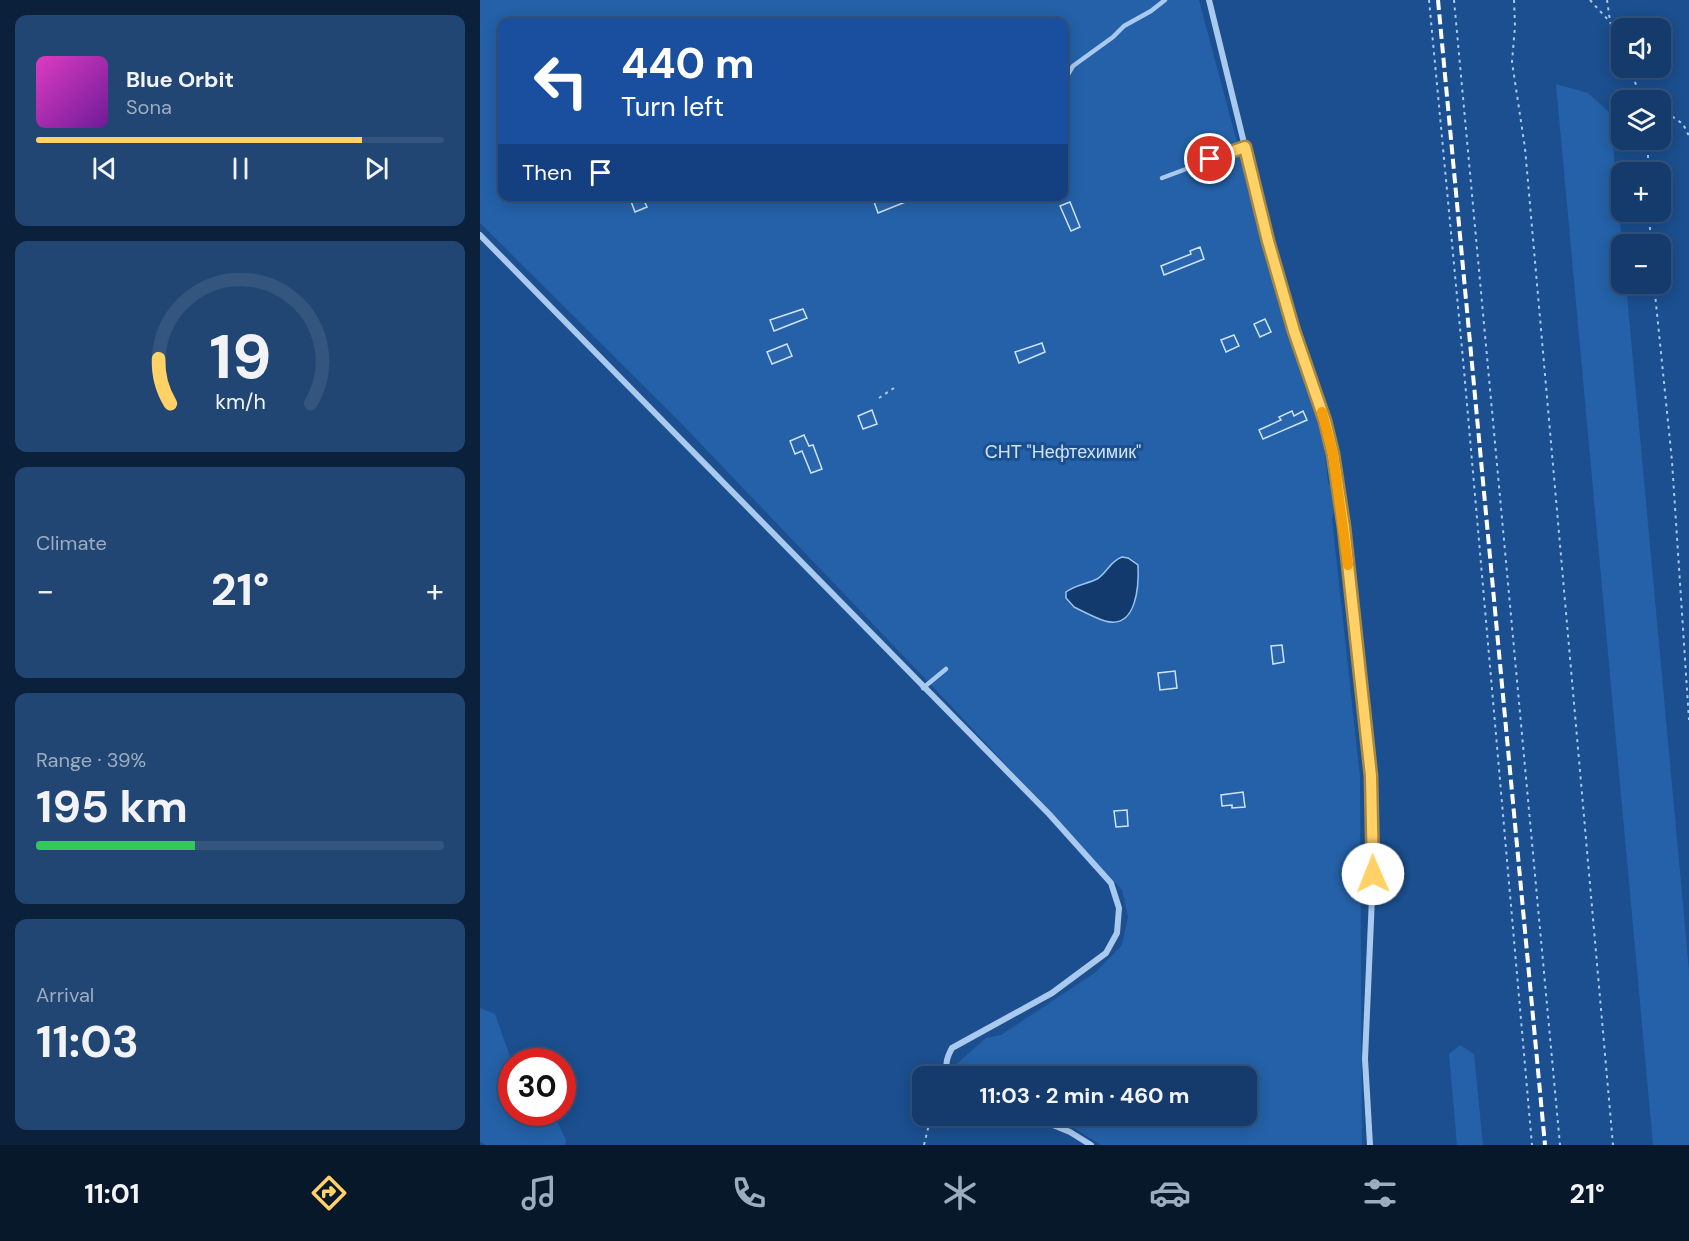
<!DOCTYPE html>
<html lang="en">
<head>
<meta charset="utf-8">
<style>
	:root { --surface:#143b6b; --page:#214673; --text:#f1f3f6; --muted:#9dadc1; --line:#33557e; --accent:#ffd166 }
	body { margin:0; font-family:"DM Sans",sans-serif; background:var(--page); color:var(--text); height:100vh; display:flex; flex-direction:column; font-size:22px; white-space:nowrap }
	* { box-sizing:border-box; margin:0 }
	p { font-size:20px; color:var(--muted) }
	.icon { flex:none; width:33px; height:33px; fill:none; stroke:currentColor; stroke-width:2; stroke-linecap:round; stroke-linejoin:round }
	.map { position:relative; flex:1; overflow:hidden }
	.drawer { display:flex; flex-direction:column; gap:15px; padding:15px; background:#0b203b; width:480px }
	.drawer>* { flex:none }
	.guide { position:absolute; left:18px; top:18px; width:570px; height:183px; border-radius:12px; box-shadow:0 3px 15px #0003,0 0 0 2px var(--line); background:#1a4fa0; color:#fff; overflow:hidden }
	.fabs { position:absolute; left:1131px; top:18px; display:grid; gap:12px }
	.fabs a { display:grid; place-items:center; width:60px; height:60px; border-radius:12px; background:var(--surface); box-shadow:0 3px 15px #0003,0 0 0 2px var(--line); font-size:30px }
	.speed { position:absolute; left:18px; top:1048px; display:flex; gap:12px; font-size:30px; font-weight:700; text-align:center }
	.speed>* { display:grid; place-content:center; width:78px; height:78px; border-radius:50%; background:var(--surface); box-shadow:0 3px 15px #0003,0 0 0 2px var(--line); line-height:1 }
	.speed .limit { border:9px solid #d22; background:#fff; color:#111 }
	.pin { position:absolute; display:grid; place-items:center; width:51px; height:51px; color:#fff; margin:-26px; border:3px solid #fff; border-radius:50%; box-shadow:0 2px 6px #0007 }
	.me { position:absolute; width:66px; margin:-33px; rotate:359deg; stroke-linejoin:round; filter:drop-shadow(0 0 4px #0008) }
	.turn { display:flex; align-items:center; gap:21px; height:126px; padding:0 24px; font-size:27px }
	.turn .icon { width:78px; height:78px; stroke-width:2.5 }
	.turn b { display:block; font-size:42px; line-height:51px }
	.then { display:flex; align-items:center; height:57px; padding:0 24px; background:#0003; gap:12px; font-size:22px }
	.big { font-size:45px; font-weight:700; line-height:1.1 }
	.drawer .widget { flex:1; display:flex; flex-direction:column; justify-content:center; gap:9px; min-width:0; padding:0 21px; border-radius:12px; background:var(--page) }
	.drawer .dial { align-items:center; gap:0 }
	.dial svg { height:156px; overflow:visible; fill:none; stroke:var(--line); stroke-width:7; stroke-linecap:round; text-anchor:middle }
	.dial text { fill:var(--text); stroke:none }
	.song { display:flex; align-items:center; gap:18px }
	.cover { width:72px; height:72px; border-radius:9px; background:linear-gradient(135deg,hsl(310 70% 55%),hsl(280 70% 35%)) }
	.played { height:6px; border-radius:3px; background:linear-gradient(90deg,var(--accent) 80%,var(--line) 80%) }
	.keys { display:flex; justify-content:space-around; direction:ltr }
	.heat { display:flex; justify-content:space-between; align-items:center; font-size:33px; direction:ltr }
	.charge { height:9px; border-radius:4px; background:linear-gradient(90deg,#34c759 39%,var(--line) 0) }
	.trip { position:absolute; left:432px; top:1066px; width:345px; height:60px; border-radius:12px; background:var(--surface); box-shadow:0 3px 15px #0003,0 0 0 2px var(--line); font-weight:700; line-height:60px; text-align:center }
	.dock { display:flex; height:96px; justify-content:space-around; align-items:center; background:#08182b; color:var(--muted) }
	.dock .icon { width:42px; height:42px }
	.dock .current { color:var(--accent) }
	.dock b { font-size:27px; color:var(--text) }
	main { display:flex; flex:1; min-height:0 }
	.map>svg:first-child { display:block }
	.green { fill:#2461a8; fill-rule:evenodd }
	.water { fill:#123a6d; stroke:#9cc4f0; stroke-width:1.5 }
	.building { fill:#2a66ad; stroke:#cfe3fa; stroke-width:1.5 }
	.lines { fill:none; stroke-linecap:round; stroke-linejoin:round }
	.path { stroke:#a9c9ee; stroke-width:2; stroke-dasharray:3 4.5; stroke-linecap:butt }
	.lane { stroke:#a9c9ee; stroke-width:4.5 }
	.street { stroke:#a9c9ee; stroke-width:6 }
	.rail { stroke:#fff; stroke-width:4; stroke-dasharray:10 4.5; stroke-linecap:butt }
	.route-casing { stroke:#a68842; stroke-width:15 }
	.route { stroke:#ffd166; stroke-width:10 }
	.slow { stroke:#f59e0b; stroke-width:10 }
	.labels { text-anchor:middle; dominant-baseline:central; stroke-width:6; stroke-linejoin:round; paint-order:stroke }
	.park-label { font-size:18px; fill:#cfe3fa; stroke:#1b4f8f }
</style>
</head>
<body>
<main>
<section class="drawer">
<div class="widget">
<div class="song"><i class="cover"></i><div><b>Blue Orbit</b><p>Sona</p></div></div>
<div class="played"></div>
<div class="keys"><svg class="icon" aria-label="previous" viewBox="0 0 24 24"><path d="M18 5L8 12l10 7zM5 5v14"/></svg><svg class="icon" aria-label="pause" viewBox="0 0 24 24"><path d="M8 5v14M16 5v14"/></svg><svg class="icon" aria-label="next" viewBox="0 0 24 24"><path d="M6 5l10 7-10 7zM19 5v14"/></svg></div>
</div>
<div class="widget dial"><svg viewBox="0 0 100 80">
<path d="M14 69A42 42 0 1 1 86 69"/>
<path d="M14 69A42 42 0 0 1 8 46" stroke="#ffd166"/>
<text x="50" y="56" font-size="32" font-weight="700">19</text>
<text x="50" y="72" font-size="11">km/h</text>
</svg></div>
<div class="widget"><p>Climate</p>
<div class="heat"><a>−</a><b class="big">21°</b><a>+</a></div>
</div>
<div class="widget"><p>Range · 39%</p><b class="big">195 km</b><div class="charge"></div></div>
<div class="widget"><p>Arrival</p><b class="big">11:03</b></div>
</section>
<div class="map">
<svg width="1209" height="1145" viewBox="0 0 1209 1145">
	<rect width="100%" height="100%" fill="#1b4f8f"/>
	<g class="green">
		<path d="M0,0H719L785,248L841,416L848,482L857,498L852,519L880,777L882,1145H621L575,1116H766V1077L478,1076L473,1067L506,1038L521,1035L616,972L642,945L648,917L642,890L475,710L197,419L0,223ZM22,22H584V196H22Z"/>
		<polygon points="1076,84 1108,93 1130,113 1142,244 1142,284 1146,284 1209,970 1209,1145 1173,1145"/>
		<polygon points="0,1008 15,1014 32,1062 32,1113 73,1113 86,1140 85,1145 6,1145 0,1142"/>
		<polygon points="980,1045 994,1054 1003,1145 977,1145 969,1054"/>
	</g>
	<path class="water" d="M642,557L648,558L658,565C659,585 657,630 625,621C615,618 604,612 594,607L586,598V592C595,585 607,584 617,579C627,573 630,561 642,557Z"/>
	<g class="building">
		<polygon points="149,196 162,196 167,207 155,212"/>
		<polygon points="392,196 438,196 438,197 398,213"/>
		<polygon points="590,202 600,227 591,231 580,206"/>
		<polygon points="720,247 724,259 684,275 681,266 711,254 710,251"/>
		<polygon points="323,309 327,318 294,331 290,320"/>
		<polygon points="785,319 791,332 780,337 774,324"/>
		<polygon points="754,335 759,346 746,352 741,340"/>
		<polygon points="562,343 565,352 539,363 535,352"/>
		<polygon points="307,344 312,356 292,364 287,352"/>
		<polygon points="392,410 397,424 383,429 378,416"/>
		<polygon points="812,411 814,416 823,411 827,420 783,439 779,430 801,420 799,417"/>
		<polygon points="324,435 329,446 333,445 342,469 331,473 322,451 315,454 310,441"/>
		<polygon points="802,645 804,662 793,664 791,646"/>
		<polygon points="695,671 697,688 680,690 678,673"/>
		<polygon points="763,792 765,807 752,808 752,805 742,806 741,795"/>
		<polygon points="647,810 648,826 636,827 634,811"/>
	</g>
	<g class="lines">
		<g class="path">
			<polyline points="949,0 984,370 1052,1145"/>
			<polyline points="974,0 1080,1145"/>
			<polyline points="1034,0 1035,26 1032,62 1045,148 1133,1145"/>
			<polyline points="1110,0 1130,22 1142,50"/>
			<polyline points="1127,0 1130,21"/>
			<polyline points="1149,68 1161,96 1169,100"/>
			<polyline points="1180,108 1203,124 1209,136"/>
			<polyline points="1168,140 1168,172"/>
			<polyline points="1169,212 1171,244"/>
			<polyline points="1174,284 1192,461 1209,720"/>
			<polyline points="399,398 414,388"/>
			<polyline points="444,1145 451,1116"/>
		</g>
		<g class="lane">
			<polyline points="584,81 593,66 633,37 644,26 671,11 685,0"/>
			<polyline points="682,178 765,147"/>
			<polyline points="443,688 466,669"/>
		</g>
		<g class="street">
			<polyline points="729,0 788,241 814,331 845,421 853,454 864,527 891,776 893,874 885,1059 890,1145"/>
			<path d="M0,235L569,814L631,883L639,908L637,933L626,953L572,993L472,1048C466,1059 464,1066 471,1077"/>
			<polyline points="551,1116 590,1132 611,1145"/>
		</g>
		<polyline class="rail" points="958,0 1065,1145"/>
	</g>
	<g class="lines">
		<defs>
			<polyline id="route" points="730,159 765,147 788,241 814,331 845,421 853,454 864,527 891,776 893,874"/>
		</defs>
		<use href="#route" class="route-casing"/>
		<use href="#route" class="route"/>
		<polyline class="slow" points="842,412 853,454 868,565"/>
	</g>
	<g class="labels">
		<g class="park-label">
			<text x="583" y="452">СНТ "Нефтехимик"</text>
		</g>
	</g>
</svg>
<div class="fabs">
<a><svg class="icon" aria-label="sound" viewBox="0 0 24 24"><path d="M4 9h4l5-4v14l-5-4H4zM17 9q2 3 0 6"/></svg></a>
<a><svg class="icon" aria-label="layers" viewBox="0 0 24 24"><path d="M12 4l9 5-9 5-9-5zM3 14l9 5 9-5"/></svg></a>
<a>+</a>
<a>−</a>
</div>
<div class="speed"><div class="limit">30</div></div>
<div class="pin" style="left:730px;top:159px;background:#d93025"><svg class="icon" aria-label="arrive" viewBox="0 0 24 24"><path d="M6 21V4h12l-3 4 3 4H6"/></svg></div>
<svg class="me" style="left:893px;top:874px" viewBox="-20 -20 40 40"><circle r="19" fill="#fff"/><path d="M0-13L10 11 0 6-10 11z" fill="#ffd166"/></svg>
<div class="trip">11:03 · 2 min · 460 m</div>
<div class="guide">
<div class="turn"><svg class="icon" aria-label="left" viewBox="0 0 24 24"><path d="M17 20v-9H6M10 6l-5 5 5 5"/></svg><div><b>440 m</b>Turn left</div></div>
<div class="then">Then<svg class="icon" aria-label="arrive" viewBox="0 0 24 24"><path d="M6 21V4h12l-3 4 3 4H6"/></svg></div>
</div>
</div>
</main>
<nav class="dock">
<b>11:01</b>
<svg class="icon current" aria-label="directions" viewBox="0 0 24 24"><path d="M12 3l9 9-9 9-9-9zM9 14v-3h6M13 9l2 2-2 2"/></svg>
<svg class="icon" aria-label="music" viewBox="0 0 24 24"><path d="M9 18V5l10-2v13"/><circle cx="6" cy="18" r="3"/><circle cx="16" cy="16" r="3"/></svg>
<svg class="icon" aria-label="phone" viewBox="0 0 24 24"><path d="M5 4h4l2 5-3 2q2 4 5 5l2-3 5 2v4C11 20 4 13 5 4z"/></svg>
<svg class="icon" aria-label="climate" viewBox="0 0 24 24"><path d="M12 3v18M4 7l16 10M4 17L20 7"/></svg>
<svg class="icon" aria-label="car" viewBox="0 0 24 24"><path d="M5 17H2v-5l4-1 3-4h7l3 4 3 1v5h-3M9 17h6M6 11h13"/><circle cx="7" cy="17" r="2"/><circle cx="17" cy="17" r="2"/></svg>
<svg class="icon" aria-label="filters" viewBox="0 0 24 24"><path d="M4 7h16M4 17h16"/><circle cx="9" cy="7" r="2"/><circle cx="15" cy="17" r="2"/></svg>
<b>21°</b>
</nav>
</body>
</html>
